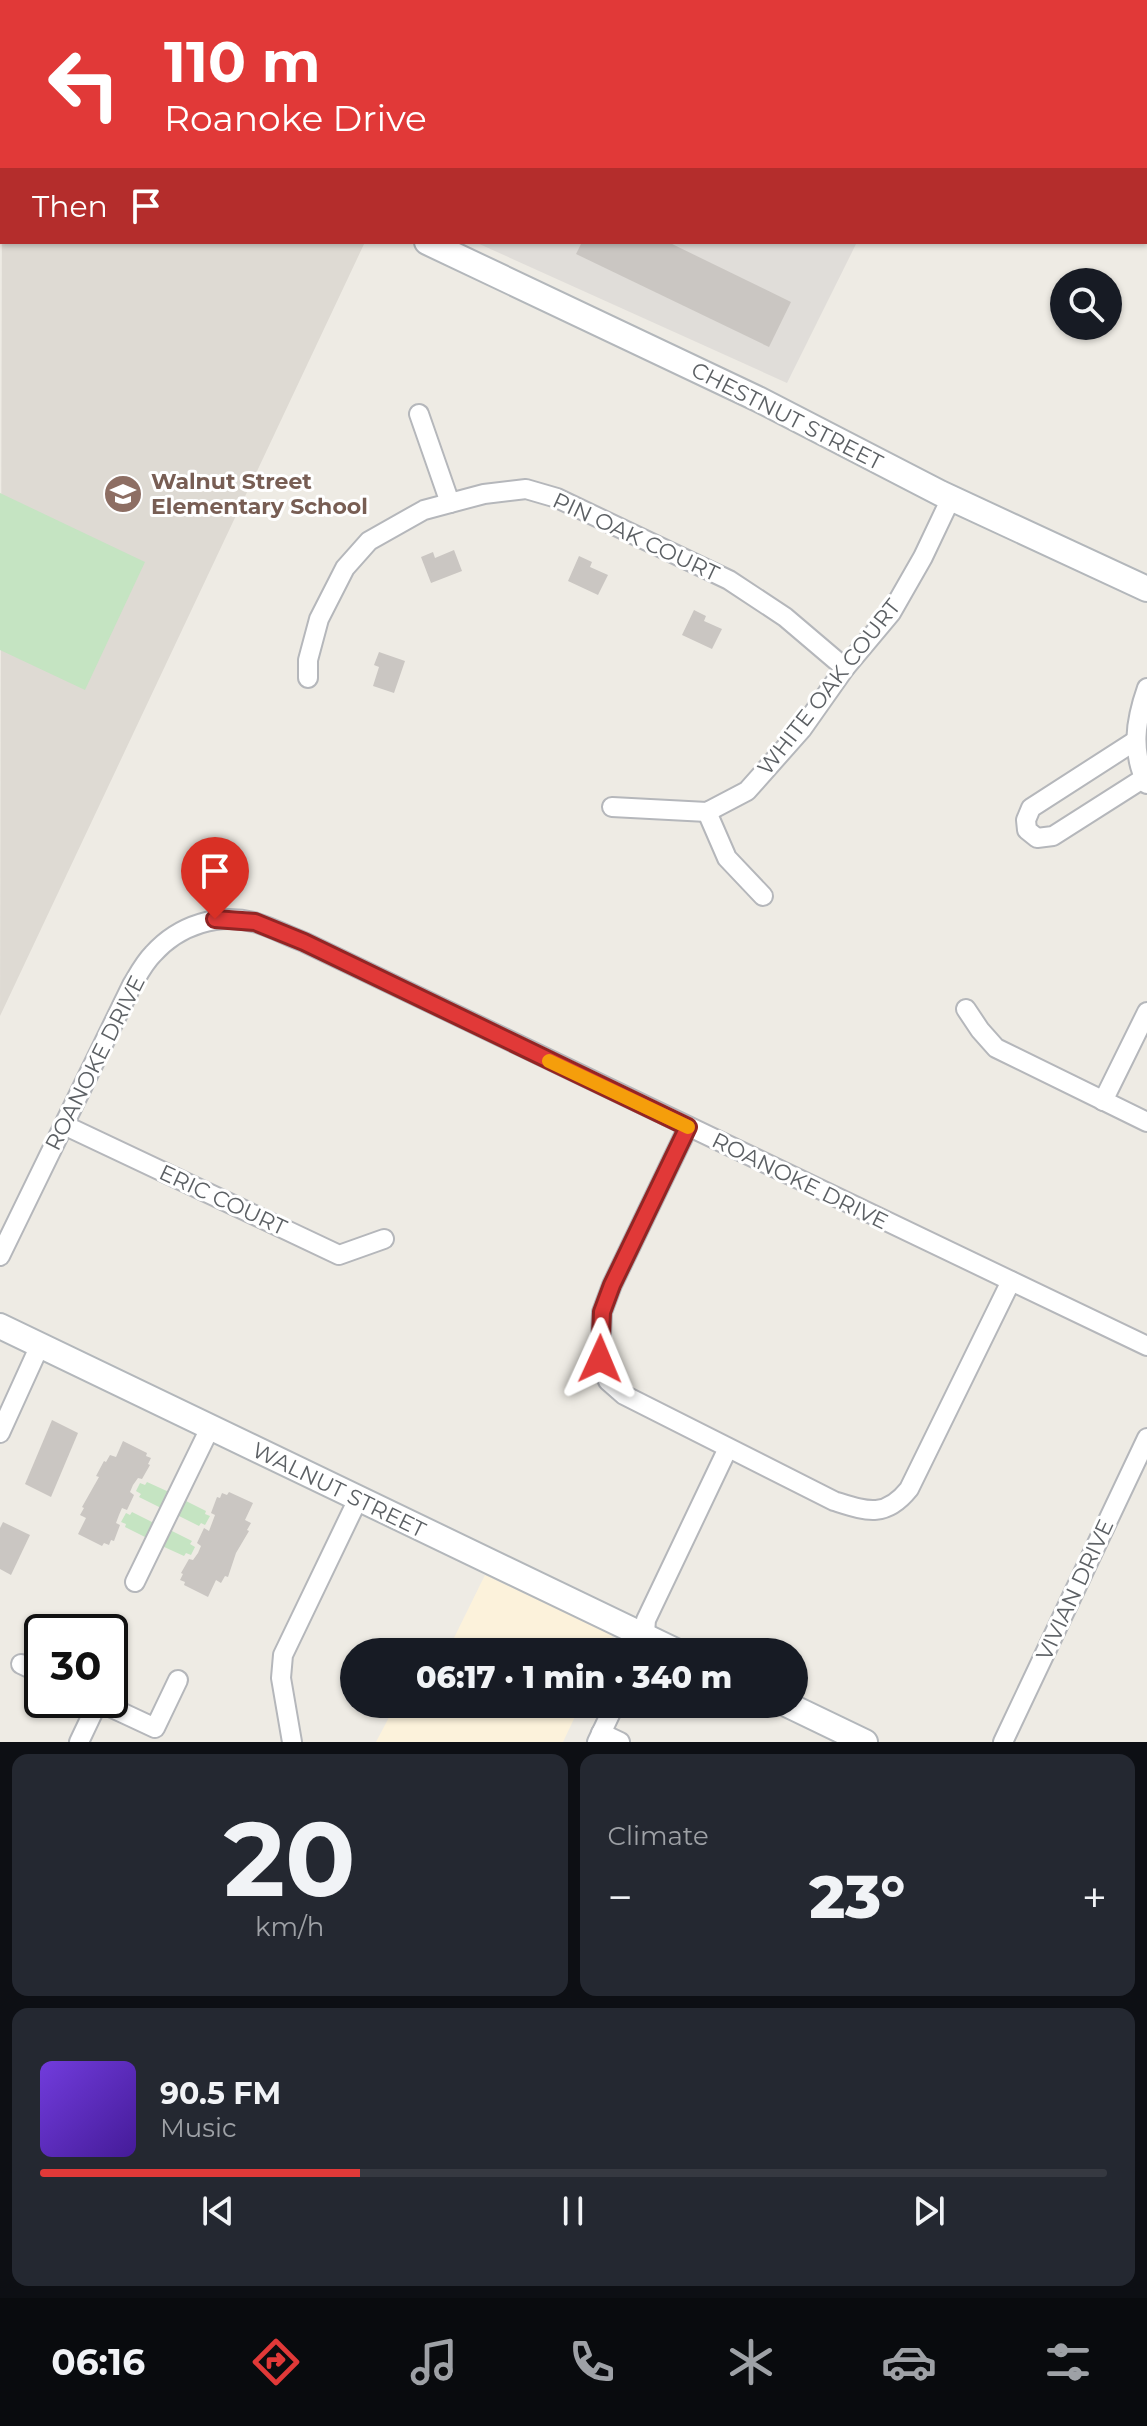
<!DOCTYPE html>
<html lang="en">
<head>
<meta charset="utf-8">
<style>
	:root { --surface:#171b24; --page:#242831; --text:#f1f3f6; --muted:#9ea1a6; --line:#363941; --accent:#e13938 }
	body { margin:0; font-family:Montserrat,sans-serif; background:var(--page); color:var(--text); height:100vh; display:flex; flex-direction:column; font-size:30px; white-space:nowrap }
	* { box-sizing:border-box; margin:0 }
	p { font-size:26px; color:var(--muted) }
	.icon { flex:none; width:44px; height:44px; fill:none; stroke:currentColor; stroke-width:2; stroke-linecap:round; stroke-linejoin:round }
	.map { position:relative; height:1742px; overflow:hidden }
	.sheet { display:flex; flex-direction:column; gap:12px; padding:12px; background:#0d0f14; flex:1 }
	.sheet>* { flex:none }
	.hud { position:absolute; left:0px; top:0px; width:1148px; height:244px; box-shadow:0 2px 6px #0004; background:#e13938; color:#fff; overflow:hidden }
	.fabs { position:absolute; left:1050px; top:268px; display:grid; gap:16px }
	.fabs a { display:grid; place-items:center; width:72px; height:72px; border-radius:50%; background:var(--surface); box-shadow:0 2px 6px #0004; font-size:40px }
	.speed { position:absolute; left:24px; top:1614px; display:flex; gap:16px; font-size:40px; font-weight:700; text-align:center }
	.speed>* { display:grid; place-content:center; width:104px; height:104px; border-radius:50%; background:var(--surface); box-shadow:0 2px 6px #0004; line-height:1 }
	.speed .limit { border:4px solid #111; border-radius:12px; background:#fff; color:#111 }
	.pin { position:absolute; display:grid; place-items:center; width:68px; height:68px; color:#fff; margin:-82px -34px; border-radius:50% 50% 50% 0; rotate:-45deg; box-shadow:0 0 8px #0007 }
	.pin .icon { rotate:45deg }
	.me { position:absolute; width:88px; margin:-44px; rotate:1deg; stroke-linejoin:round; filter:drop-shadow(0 0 6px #0008) }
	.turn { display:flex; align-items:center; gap:28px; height:168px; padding:0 32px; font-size:36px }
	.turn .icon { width:104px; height:104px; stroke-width:2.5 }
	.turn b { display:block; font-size:56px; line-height:68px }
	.then { display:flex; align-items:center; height:76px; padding:0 32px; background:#0003; gap:16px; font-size:30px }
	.big { font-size:60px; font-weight:800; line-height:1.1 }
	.sheet .tile { flex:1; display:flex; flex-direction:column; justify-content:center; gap:12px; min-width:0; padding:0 28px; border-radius:16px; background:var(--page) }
	.sheet .dial { align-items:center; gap:0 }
	.dial b { font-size:104px; line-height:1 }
	.song { display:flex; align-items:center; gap:24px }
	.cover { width:96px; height:96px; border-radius:12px; background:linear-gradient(135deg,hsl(260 70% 55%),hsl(260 70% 35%)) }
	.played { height:8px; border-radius:4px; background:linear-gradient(90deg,var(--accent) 30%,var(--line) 30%) }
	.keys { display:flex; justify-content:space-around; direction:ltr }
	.heat { display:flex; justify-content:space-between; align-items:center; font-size:44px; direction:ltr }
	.sheet .tiles { flex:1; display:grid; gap:12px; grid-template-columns:1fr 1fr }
	.tile:last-child { grid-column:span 2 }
	.trip { position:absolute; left:340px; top:1638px; width:468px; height:80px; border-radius:40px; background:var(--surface); box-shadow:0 2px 6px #0004; font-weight:800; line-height:80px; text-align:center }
	.tabs { display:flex; height:128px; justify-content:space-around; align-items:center; background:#090b0e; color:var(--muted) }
	.tabs .icon { width:56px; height:56px }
	.tabs .active { color:var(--accent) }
	.tabs b { font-size:36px; color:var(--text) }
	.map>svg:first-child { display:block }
	.commercial { fill:#fcf2db }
	.industrial { fill:#e0ddd9 }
	.education { fill:#dedad3 }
	.green { fill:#c5e4c2 }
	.building { fill:#cac6c2 }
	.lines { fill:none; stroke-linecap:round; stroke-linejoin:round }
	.street-casing { stroke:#b5b7bb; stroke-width:22 }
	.secondary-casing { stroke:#b3b7bb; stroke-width:28 }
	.street { stroke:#fff; stroke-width:18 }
	.secondary { stroke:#fff; stroke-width:24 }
	.route-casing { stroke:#922524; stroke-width:20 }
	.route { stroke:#e13938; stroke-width:14 }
	.slow { stroke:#f59e0b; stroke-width:14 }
	.labels { text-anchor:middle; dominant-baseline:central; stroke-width:6; stroke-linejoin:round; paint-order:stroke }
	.street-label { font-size:22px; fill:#5c6064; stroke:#fff }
	.education-label { font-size:22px; font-weight:bold; fill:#785e54; stroke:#fff; text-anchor:start }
</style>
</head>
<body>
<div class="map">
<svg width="1147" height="1742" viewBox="0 0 1147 1742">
	<rect width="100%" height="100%" fill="#eeebe4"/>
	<g class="commercial">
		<polygon points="19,0 303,0 18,2"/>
		<polygon points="485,1575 613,1635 605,1652 447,1652"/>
		<polygon points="396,1704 581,1704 563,1742 376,1742"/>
	</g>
	<g class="industrial">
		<polygon points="303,0 632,0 302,2"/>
		<polygon points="475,242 857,242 787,383"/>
	</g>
	<polygon class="education" points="2,194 2,242 365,242 0,1016"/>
	<g class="green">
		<polygon points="0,493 145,562 85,690 0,650"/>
		<polygon points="147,1482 169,1492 161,1508 139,1497 141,1494 136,1491 140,1483 145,1485"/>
		<polygon points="184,1500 206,1511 205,1514 210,1516 205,1525 201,1523 199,1526 177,1515"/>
		<polygon points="132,1512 154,1523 147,1538 125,1527 126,1524 121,1522 126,1513 130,1515"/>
		<polygon points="170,1530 192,1541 190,1544 195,1547 191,1555 186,1553 184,1556 162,1546"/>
	</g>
	<g class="building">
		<polygon points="582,242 668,242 791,302 769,347 576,254"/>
		<polygon points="454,550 462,571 431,583 421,557 433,552 435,558"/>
		<polygon points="579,556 592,562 590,567 608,575 598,595 568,581"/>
		<polygon points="694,610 706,616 704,621 722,629 712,649 682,635"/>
		<polygon points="379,652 405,661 394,693 373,686 379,667 374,665"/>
		<polygon points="52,1420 78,1433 51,1497 25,1484"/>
		<polygon points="123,1441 147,1453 146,1456 151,1458 148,1464 150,1465 142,1479 138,1478 133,1485 130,1492 134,1495 127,1510 122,1508 119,1515 116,1523 120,1525 114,1541 111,1540 109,1545 104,1543 102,1546 78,1534 86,1518 80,1515 84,1508 82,1507 99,1477 96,1476 104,1461 106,1462 110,1455 116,1457"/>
		<polygon points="229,1492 253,1503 245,1520 251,1523 247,1530 249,1531 236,1553 228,1577 225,1576 221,1583 216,1580 208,1597 184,1585 185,1582 180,1580 183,1574 181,1573 189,1559 193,1560 198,1553 201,1546 197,1543 204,1528 209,1531 215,1515 211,1513 217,1497 220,1498 222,1493 227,1495"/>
		<polygon points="3,1522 30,1535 11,1575 0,1569 0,1528"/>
	</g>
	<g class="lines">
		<defs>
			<g id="street">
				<polyline points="419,414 450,503"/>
				<polyline points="308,678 308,660 319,619 345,568 369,541 424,510 484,494 526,489 557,498 729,580 785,617 845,668"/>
				<path d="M1147,688C1135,722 1131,752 1147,784"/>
				<polyline points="1135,741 1031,808 1026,820 1027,830 1037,838 1053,836 1144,778"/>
				<polyline points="612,807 707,812 747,791 802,729 845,668 891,613 923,557 951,498"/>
				<polyline points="707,812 727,858 763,896"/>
				<polyline points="966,1009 980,1030 996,1048 1147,1122"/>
				<polyline points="1103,1101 1147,1012"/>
				<polyline points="64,1125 339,1255 384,1239"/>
				<path d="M688,1127L612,1285L602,1312L600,1359L608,1381L624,1395L834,1501C866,1511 885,1519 909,1489L1011,1281"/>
				<path d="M0,1256L132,985C138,975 144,963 153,954C179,925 219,912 257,923C273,928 288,936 304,942L1147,1346"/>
				<polyline points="0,1433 40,1345"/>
				<polyline points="135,1582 210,1428"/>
				<polyline points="641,1652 644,1645 646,1620 728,1448"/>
				<polyline points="21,1664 42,1674"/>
				<polyline points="95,1700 155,1728 178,1680"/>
				<polyline points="601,1733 620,1742"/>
				<polyline points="79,1742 98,1702"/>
				<polyline points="292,1742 281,1678 283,1655 358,1499"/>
				<polyline points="597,1742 615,1704"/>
				<polyline points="1003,1742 1147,1438"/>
			</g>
			<g id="secondary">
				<polyline points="0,39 2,40"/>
				<polyline points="427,242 758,399 940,493 1147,589"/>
				<polyline points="0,1326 678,1652"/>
				<polyline points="786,1704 865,1742"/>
			</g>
		</defs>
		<use href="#street" class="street-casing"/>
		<use href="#secondary" class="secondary-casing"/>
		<use href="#street" class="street"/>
		<use href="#secondary" class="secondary"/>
	</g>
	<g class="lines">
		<defs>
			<polyline id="route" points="215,919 255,922 304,942 688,1127 612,1285 602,1312 600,1359"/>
		</defs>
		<use href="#route" class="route-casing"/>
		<use href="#route" class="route"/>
		<polyline class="slow" points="549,1061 688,1127"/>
	</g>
	<defs>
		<symbol id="school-disc" viewBox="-11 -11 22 22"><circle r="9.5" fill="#8d6e63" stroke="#fff"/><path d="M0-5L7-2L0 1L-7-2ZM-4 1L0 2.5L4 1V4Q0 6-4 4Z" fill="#fff"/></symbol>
	</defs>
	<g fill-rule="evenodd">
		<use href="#school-disc" x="101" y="472" width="44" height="44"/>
	</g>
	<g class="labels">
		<g class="street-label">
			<text transform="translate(787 416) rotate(27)">CHESTNUT STREET</text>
			<text transform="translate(636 537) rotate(25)">PIN OAK COURT</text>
			<text transform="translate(829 687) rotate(-52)">WHITE OAK COURT</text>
			<text transform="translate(95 1063) rotate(-63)">ROANOKE DRIVE</text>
			<text transform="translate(800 1181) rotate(26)">ROANOKE DRIVE</text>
			<text transform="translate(223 1200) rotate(25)">ERIC COURT</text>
			<text transform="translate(339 1490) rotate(26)">WALNUT STREET</text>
			<text transform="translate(1075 1590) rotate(-65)">VIVIAN DRIVE</text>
		</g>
		<g class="education-label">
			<text x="151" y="481">Walnut Street<tspan x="151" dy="25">Elementary School</tspan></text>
		</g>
	</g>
</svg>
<div class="fabs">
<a><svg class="icon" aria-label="search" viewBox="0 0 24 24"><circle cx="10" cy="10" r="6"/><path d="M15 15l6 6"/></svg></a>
</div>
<div class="speed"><div class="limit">30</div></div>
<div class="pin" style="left:215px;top:919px;background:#d93025"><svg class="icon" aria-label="arrive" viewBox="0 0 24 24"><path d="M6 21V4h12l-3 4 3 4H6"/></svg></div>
<svg class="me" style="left:600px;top:1359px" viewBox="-20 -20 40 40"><path d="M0-17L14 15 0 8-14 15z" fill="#e13938" stroke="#fff" stroke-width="4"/></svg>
<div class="trip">06:17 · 1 min · 340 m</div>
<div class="hud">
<div class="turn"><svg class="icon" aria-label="left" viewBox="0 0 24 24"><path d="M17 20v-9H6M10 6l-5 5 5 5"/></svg><div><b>110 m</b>Roanoke Drive</div></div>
<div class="then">Then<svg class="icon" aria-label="arrive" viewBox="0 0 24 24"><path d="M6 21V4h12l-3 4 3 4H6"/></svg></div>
</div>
</div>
<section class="sheet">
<div class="tiles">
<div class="tile dial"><b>20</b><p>km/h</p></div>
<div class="tile"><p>Climate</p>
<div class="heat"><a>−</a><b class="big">23°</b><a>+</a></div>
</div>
<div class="tile">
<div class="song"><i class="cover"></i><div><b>90.5 FM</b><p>Music</p></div></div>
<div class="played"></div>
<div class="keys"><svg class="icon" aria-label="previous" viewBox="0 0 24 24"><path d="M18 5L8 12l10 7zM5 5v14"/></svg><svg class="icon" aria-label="pause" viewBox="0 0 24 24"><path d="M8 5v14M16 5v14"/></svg><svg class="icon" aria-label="next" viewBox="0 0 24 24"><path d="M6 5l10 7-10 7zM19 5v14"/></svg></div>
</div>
</div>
</section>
<nav class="tabs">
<b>06:16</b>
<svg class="icon active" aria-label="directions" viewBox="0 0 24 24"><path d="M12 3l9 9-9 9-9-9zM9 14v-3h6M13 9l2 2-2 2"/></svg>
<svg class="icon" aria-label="music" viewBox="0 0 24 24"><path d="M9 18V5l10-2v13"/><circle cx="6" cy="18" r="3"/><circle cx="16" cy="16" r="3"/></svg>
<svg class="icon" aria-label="phone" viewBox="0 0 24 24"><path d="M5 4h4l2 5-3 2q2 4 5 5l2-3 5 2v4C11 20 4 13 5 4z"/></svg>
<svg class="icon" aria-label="climate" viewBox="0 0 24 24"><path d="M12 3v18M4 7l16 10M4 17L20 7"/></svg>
<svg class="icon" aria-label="car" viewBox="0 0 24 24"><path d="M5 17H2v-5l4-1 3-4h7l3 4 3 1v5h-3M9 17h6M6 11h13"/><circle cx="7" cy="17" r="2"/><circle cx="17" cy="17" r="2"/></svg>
<svg class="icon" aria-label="filters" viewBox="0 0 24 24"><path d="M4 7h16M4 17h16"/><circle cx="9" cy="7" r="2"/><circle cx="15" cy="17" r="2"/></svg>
</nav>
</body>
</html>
